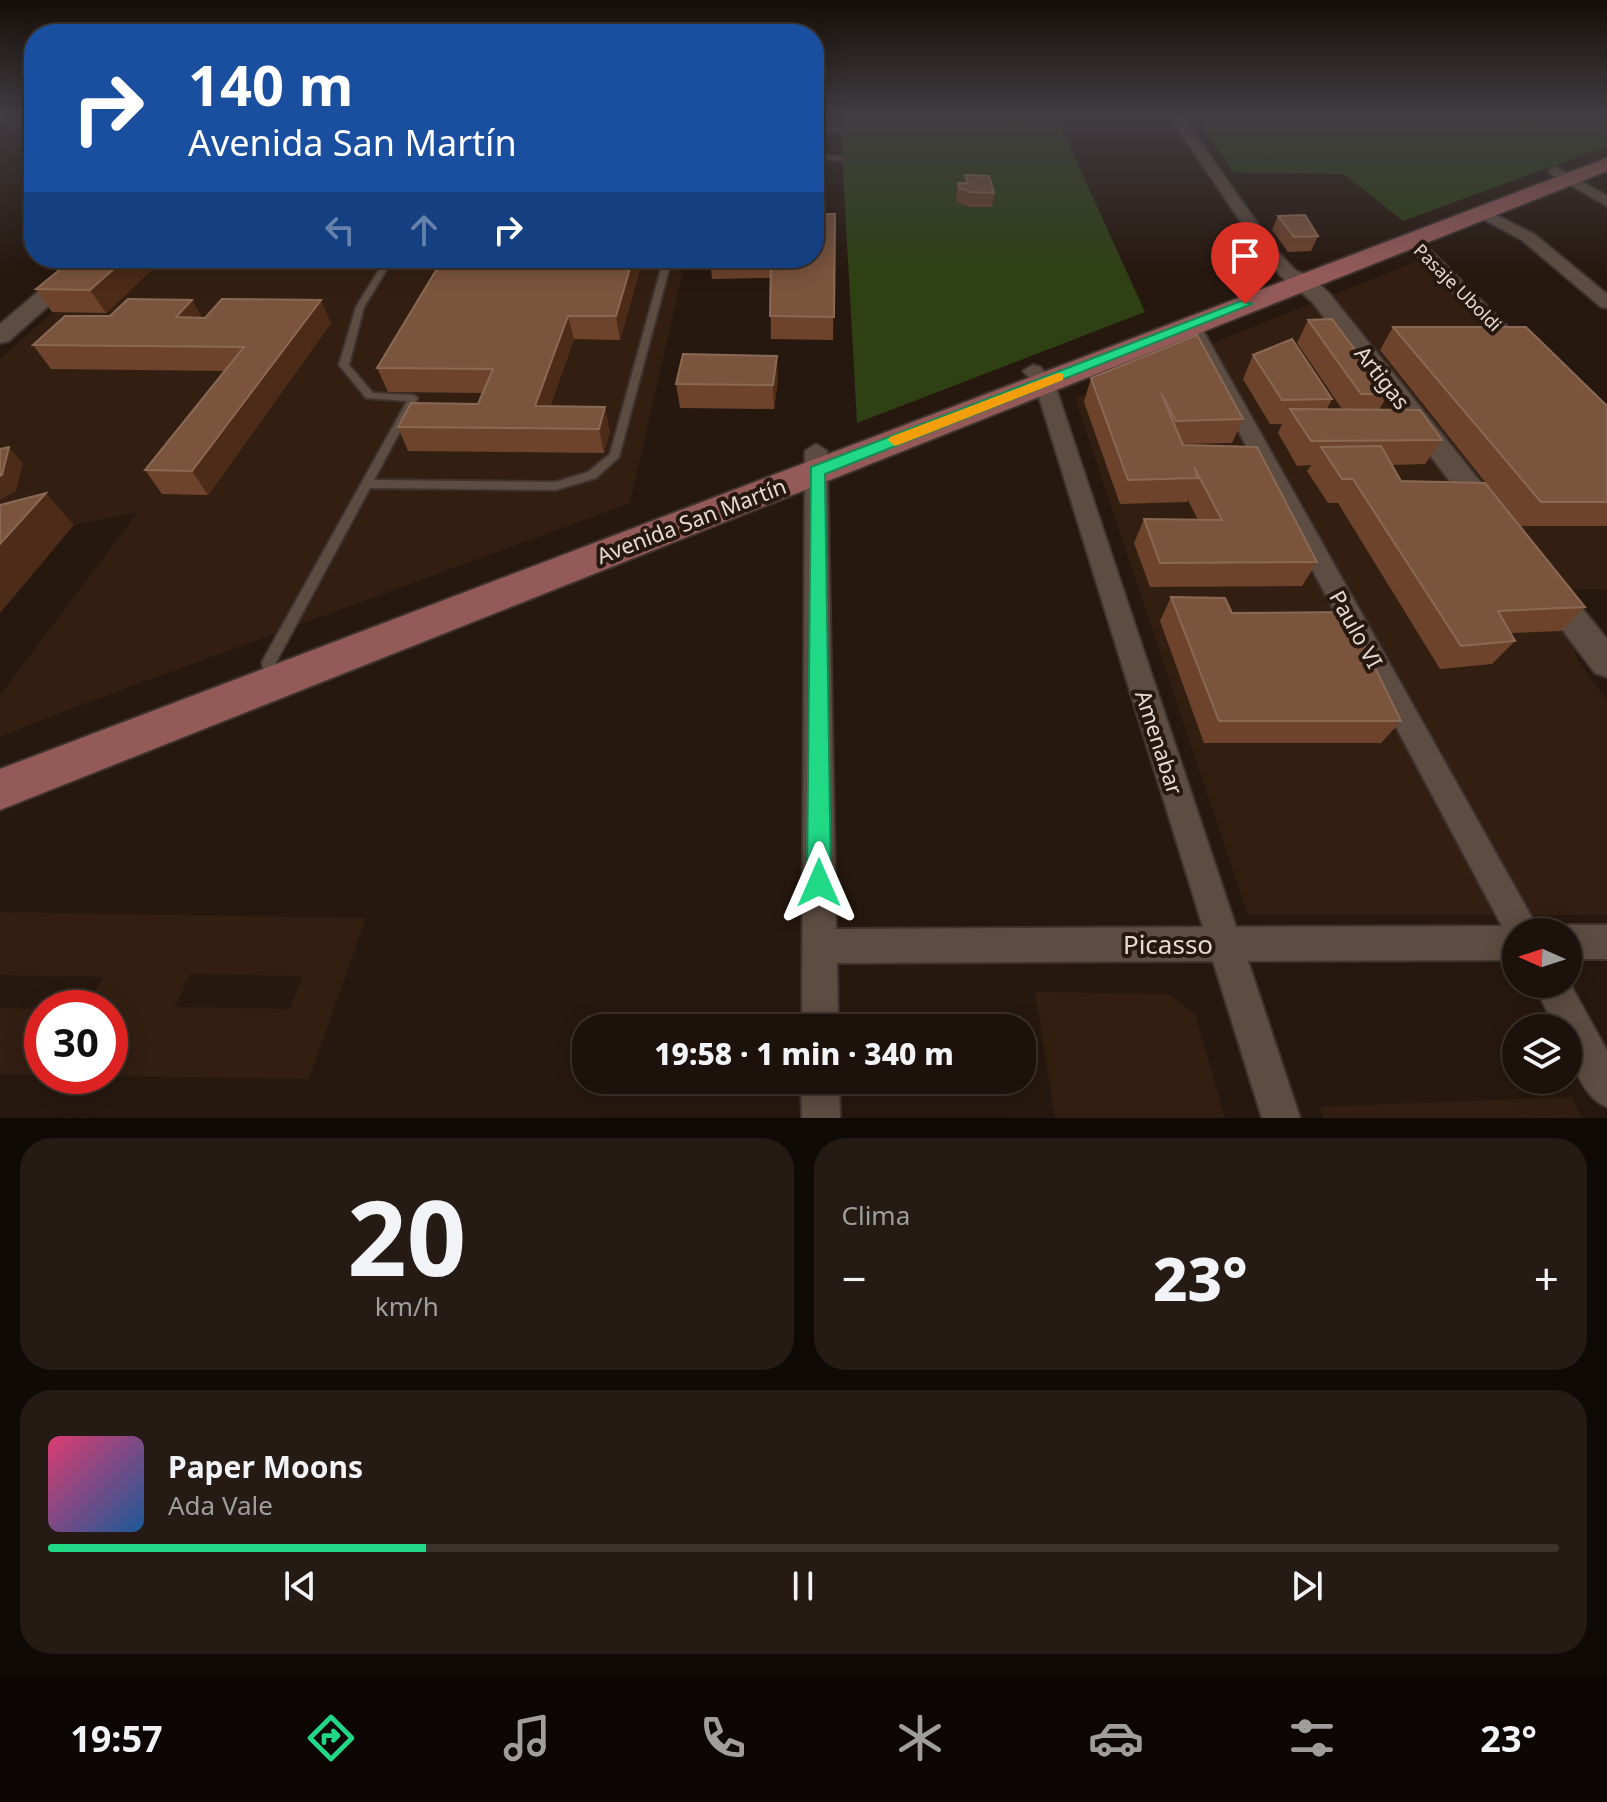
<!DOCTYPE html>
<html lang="es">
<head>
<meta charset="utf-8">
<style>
	:root { --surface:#1d120b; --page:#251b14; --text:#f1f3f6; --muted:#a09e9d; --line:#3b322c; --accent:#21d887 }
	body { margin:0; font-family:"Noto Sans",sans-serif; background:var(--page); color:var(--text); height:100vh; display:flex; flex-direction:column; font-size:30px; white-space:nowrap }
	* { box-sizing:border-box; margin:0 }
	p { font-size:26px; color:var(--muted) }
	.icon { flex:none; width:44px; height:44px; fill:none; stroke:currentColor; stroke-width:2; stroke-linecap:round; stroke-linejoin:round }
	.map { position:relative; height:1118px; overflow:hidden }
	.side { display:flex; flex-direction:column; gap:20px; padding:20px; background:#100a06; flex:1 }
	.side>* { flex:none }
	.guide { position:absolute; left:24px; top:24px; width:800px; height:244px; border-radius:32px; box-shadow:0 4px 20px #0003,0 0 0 2px var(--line); background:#1a4fa0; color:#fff; overflow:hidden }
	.needle { width:52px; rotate:273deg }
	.fabs { position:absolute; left:1502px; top:918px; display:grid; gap:16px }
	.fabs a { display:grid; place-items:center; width:80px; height:80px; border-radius:50%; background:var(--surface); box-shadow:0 4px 20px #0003,0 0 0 2px var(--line); font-size:40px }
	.speed { position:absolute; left:24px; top:990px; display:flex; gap:16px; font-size:40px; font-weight:700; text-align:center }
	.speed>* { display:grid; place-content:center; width:104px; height:104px; border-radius:50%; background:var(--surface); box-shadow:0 4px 20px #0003,0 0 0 2px var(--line); line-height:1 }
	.speed .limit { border:12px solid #d22; background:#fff; color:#111 }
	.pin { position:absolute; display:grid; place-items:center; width:68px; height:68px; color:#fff; margin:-82px -34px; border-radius:50% 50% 50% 0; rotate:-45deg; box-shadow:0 0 8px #0007 }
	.pin .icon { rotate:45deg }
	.me { position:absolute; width:88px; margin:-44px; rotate:0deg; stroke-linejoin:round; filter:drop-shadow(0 0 6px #0008) }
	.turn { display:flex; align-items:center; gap:28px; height:168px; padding:0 32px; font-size:36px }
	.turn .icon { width:104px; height:104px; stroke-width:2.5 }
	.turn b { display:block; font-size:56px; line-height:68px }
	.lanes { display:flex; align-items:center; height:76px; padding:0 32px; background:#0003; justify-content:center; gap:40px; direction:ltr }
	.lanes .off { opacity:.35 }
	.big { font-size:60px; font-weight:800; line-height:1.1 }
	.side .tile { flex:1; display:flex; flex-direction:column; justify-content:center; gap:12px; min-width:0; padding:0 28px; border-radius:32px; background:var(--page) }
	.side .dial { align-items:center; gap:0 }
	.dial b { font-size:104px; line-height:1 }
	.song { display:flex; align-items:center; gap:24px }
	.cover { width:96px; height:96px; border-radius:12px; background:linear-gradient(135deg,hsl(340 70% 55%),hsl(210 70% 35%)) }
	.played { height:8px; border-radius:4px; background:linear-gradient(90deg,var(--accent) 25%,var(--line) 25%) }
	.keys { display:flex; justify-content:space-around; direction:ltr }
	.heat { display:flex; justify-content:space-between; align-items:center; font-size:44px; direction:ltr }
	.side .tiles { flex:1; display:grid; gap:20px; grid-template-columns:1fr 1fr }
	.tile:last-child { grid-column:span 2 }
	.trip { position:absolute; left:572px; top:1014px; width:464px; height:80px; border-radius:32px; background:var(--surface); box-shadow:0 4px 20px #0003,0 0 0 2px var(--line); font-weight:800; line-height:80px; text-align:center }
	.menu { display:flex; height:128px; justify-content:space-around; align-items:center; background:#0c0704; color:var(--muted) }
	.menu .icon { width:56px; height:56px }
	.menu .active { color:var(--accent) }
	.menu b { font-size:36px; color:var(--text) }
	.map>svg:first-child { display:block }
	.built { fill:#331f12; fill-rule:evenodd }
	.green { fill:#2e4014 }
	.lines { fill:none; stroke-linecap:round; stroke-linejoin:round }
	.service-casing { stroke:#3e332e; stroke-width:4 }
	.minor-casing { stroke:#3e332e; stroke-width:4 }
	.tertiary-casing { stroke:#3e332e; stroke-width:4 }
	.secondary-casing { stroke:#3e332e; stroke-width:4 }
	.primary-casing { stroke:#3e332e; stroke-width:4 }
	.service { fill:#5d4c41; fill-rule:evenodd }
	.minor { fill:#5d4c41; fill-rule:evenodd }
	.tertiary { fill:#5d4c41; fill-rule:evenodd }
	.secondary { fill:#5d4c41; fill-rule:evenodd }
	.primary { fill:#935a58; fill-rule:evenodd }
	.wall { fill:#6d432b }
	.shaded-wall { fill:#4c2b18 }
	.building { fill:#7a543d; stroke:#8a6954; stroke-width:2 }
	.route { fill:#21d887; stroke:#158c58; stroke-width:2 }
	.slow { fill:#f59e0b }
	.labels { text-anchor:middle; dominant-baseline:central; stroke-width:8; stroke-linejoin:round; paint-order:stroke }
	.far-street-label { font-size:18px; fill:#e4dad3; stroke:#27180f }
	.street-label { font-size:22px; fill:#e4dad3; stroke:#27180f }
	.near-street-label { font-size:26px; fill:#e4dad3; stroke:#27180f }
</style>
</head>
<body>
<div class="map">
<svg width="1607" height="1118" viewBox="0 0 1607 1118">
	<rect width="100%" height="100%" fill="#27180f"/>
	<g class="built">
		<polygon points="114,258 686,258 630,503 62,712 0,737 0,695 138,512 74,525 0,545 0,359"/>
		<polygon points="1423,259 1607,451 1607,589 1560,590 1577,659 1607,701 1607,915 1248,915 1075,398"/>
		<path d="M0,912L366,918L309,1079L110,1076V1008H86L103,977L0,975ZM190,974L302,976V977L290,1009L175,1007Z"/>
		<polygon points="1035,992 1169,994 1195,1014 1225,1118 1055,1118"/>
		<polygon points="0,1008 42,1009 42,1075 0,1074"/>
		<polygon points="1572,1097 1581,1118 1324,1118 1320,1107"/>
	</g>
	<g class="green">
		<polygon points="840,116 1056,116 1145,312 857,423"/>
		<polygon points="1194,116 1593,116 1607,126 1607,146 1403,221 1344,174 1234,173"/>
	</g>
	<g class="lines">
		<defs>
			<g id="service">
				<polygon points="814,127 841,127 844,129 841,131 814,131"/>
				<polygon points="814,155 841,156 844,158 841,160 814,159"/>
				<polygon points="386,258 394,258 364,307 349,365 373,393 413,395 418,398 374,480 556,482 588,472 610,454 664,258 672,258 619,457 596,478 556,490 370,488 276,662 278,681 276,685 271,687 266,685 262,662 407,401 366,398 339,365 356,307"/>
			</g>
			<g id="minor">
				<polygon points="1169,116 1182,116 1276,250 1294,269 1296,273 1294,277 1282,277 1264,256"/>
				<polygon points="1556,167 1607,196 1607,206 1551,174 1549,171"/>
				<polygon points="1482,208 1534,234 1607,294 1607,308 1601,307 1522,240 1477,216 1474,213"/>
				<polygon points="1411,235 1417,237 1526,345 1528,349 1526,353 1512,353 1405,243 1405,237"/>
				<polygon points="1191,320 1200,325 1540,932 1516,932 1516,960 1248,961 1300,1118 1262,1118 1213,961 837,963 838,1028 802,1028 805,451 816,444 827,451 836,929 1203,927 1035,384 1023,371 1033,365 1040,367 1054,382 1236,927 1502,926 1182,325"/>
				<polygon points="1568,925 1607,925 1607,959 1568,959 1568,932 1555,932"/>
				<path d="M1568,980L1607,1051V1107C1580,1096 1568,1055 1568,1028H1555L1534,984H1568Z"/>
				<polygon points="801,1080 839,1080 840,1118 802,1118"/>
			</g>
			<g id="tertiary">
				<path d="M1288,267L1311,277L1329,293L1502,509L1506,516L1502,523L1492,526L1482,523L1313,303C1302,291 1287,284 1278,273L1281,269Z"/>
				<polygon points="1548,576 1559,580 1607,639 1607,677 1595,673 1537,596 1533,588 1537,580"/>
			</g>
			<polygon id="secondary" points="78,258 102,258 9,341 0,343 0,324"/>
			<polygon id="primary" points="1607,158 1607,171 0,810 0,769"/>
		</defs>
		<use href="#service" class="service-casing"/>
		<use href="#minor" class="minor-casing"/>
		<use href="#tertiary" class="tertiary-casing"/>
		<use href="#secondary" class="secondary-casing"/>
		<use href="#primary" class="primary-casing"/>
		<use href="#service" class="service"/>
		<use href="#minor" class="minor"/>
		<use href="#tertiary" class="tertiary"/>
		<use href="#secondary" class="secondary"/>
		<use href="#primary" class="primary"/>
	</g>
	<g class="wall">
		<polygon points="965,175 994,193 992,207 969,207 957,202 956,197 958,183 964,183"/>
		<polygon points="835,214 833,340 771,339 770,278 712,279 710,258 814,258"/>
		<polygon points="1278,216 1318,236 1311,251 1288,252 1272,230"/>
		<polygon points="74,258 164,258 106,313 52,312 36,289"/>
		<polygon points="482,258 643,258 620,340 574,339 550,406 610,431 604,453 408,451 398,427 478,404 483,393 388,392 377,368 477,267"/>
		<polygon points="192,300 202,318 331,323 208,495 162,494 145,470 225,371 51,369 33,345 110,316"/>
		<polygon points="1308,320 1388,394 1379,410 1442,440 1425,464 1392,465 1401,481 1585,607 1561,631 1511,633 1515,641 1492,664 1440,669 1338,503 1328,503 1307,471 1311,465 1297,466 1278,433 1282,424 1270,424 1243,379 1253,355 1332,399 1327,409 1342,409 1297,343"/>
		<polygon points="1393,327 1607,406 1607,526 1520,526 1380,350"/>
		<polygon points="1091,378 1243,419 1232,443 1183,444 1317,562 1302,586 1150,587 1134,543 1144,519 1198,520 1188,500 1187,502 1120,504 1084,402"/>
		<polygon points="778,380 774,409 680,408 676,384"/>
		<polygon points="1171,597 1232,613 1401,721 1381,743 1204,743 1160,621"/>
	</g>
	<g class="shaded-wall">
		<polygon points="126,258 164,258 106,313 90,290"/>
		<polygon points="633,258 643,258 620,340 616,316"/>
		<polygon points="192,300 205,323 176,317"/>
		<polygon points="321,300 331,323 208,495 192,471"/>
		<polygon points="568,316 574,339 541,430 535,406"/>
		<polygon points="777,356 778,380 774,409 773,385"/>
		<polygon points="605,407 610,431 604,453 599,429"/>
		<polygon points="9,447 23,463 16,491 0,500 0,476"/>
		<polygon points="46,493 74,525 0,613 0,544"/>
	</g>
	<g class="building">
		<polygon points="965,175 989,176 994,193 971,192 959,188 958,183 968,183"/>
		<polygon points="814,214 835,214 834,317 770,316 771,258 814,258"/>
		<polygon points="1305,215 1318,236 1294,237 1278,216"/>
		<polygon points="74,258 126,258 90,290 36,289"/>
		<polygon points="482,258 633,258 616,316 568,316 535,406 605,407 599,429 398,427 411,403 478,404 493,369 377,368 438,267 477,267"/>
		<polygon points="128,299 192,300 176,317 205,318 222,299 321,300 192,471 145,470 244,347 33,345 65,316 110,316"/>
		<polygon points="1332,319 1388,394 1361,394 1308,320"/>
		<polygon points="1393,327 1526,327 1607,406 1607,502 1541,502"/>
		<polygon points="1197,335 1243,419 1176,421 1161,393 1183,445 1257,447 1317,562 1160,563 1144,519 1222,520 1194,467 1198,478 1128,480 1091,378"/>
		<polygon points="1292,339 1332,399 1282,400 1253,355"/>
		<polygon points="683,354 777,356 773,385 676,384"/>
		<polygon points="1290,409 1420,410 1442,440 1311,441"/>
		<polygon points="1381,446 1401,481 1485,483 1585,607 1498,611 1515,641 1461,646 1353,479 1342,479 1321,447"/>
		<polygon points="9,447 2,475 0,476 0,449"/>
		<polygon points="46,493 0,544 0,505"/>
		<polygon points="1171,597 1225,598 1232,613 1348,612 1401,721 1219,721"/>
	</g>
	<linearGradient id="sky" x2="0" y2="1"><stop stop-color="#150d08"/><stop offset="0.42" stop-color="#413d42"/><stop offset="1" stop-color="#413d42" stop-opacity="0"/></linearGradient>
	<rect width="1607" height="273" fill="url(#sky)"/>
	<polygon class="route" points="1241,301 1252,304 825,474 831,883 827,891 819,895 810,891 807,883 811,467"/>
	<polygon class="slow" points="1058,373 1063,374 1063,380 901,444 895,446 888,440 890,437"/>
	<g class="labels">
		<g class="far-street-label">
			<text transform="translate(1458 287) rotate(45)">Pasaje Uboldi</text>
		</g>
		<g class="street-label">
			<text transform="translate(1383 377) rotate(52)">Artigas</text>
			<text transform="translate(691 520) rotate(-21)">Avenida San Martín</text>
			<text transform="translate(1357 629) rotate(61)">Paulo VI</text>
			<text transform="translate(1160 742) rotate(72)">Amenabar</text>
		</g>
		<g class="near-street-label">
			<text x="1168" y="944">Picasso</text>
		</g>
	</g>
</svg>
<div class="fabs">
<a><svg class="needle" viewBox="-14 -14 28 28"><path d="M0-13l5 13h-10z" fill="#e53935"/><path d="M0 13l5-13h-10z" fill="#a09e9d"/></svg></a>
<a><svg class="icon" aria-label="layers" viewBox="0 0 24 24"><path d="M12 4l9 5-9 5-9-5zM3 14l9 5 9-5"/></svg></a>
</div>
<div class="speed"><div class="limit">30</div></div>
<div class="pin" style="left:1245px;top:304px;background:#d93025"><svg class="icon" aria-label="arrive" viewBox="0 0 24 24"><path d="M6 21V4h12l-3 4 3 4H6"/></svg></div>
<svg class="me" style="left:819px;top:883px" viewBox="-20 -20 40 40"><path d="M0-17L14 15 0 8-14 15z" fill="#21d887" stroke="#fff" stroke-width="4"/></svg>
<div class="trip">19:58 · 1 min · 340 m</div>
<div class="guide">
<div class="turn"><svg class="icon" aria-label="right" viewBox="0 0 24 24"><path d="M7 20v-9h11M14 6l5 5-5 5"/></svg><div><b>140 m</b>Avenida San Martín</div></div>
<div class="lanes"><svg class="icon off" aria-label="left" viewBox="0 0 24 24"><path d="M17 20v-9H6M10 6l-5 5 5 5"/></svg><svg class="icon off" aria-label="ahead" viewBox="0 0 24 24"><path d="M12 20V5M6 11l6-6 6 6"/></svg><svg class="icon" aria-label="right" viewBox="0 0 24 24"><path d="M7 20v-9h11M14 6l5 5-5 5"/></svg></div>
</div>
</div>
<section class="side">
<div class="tiles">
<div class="tile dial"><b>20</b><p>km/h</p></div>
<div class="tile"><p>Clima</p>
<div class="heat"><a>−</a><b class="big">23°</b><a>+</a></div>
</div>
<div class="tile">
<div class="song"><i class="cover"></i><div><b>Paper Moons</b><p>Ada Vale</p></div></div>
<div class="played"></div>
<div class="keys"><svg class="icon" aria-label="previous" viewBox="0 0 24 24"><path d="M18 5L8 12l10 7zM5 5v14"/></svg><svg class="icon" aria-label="pause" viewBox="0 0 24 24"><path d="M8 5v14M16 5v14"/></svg><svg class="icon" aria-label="next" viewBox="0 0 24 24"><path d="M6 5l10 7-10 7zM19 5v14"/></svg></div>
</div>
</div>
</section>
<nav class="menu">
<b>19:57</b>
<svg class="icon active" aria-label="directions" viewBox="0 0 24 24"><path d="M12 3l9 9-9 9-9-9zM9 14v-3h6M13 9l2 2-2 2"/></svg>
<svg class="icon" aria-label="music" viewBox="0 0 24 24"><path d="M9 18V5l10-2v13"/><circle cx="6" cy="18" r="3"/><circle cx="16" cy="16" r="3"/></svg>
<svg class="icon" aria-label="phone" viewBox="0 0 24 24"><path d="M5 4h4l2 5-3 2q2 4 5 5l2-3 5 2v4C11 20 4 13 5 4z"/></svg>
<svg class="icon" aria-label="climate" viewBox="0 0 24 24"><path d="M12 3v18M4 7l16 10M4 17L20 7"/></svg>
<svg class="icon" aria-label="car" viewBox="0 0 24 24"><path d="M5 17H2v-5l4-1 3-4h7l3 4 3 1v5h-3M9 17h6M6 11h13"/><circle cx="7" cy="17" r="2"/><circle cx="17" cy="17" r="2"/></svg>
<svg class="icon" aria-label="filters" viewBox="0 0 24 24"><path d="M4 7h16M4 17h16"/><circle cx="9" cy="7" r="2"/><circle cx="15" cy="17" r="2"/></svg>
<b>23°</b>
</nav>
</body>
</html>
